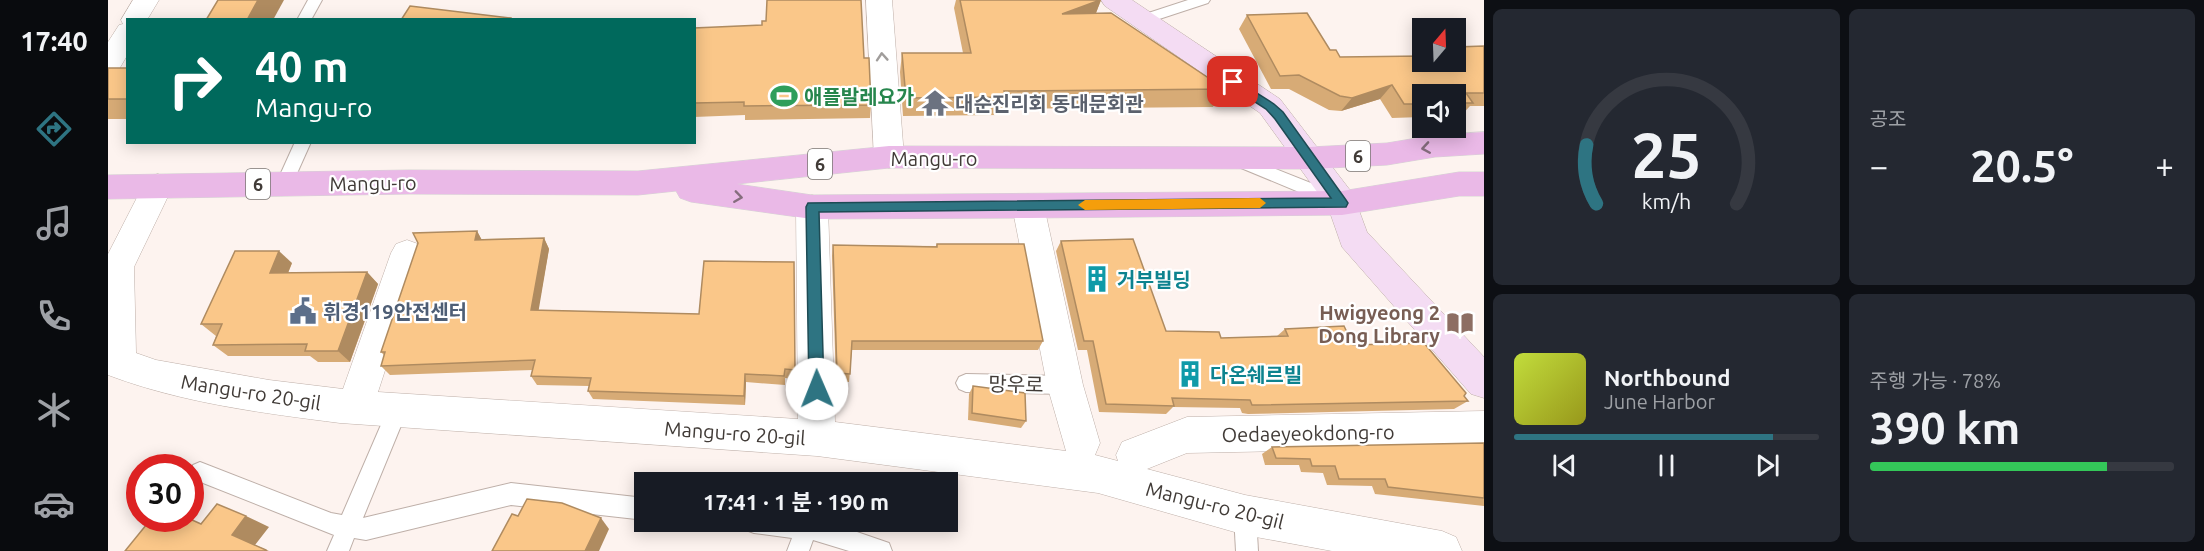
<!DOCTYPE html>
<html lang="ko">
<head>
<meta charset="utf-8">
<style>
	:root { --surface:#171b24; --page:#242831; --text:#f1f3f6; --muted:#9ea1a6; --line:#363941; --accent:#2e7482 }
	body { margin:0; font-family:Ubuntu,"Noto Sans KR",sans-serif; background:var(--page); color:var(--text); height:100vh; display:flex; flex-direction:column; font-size:22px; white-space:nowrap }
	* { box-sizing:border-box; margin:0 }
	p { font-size:20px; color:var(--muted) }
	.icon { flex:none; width:33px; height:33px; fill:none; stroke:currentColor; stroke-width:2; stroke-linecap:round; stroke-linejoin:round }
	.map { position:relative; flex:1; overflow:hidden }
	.details { display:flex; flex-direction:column; gap:9px; padding:9px; background:#0d0f14; width:720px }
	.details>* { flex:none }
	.guide { position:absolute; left:18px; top:18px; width:570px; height:126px; border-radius:0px; box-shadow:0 3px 15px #0003; background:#00695c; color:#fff; overflow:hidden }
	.needle { width:39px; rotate:19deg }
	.buttons { position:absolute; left:1304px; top:18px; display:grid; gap:12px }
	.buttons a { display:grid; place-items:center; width:54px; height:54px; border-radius:0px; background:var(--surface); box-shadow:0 3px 15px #0003; font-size:30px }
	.speed { position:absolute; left:18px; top:454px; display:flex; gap:12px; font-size:30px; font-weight:700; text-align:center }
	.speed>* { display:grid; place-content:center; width:78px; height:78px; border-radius:50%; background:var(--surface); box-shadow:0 3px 15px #0003; line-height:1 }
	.speed .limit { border:9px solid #d22; background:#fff; color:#111 }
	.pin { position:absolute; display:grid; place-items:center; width:51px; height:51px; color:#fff; margin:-26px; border-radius:12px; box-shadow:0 3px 9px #0006 }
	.me { position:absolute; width:66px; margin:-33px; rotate:359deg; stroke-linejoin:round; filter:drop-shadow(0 0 4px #0008) }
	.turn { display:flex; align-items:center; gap:21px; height:126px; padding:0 30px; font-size:27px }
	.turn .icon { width:78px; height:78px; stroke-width:2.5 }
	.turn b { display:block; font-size:42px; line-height:51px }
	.big { font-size:45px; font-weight:700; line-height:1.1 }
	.details .card { flex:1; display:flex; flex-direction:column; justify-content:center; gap:9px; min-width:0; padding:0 21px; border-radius:9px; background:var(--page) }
	.details .dial { align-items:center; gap:0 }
	.dial svg { height:156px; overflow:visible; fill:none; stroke:var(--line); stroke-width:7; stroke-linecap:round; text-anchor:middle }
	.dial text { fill:var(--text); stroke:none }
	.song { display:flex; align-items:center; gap:18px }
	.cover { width:72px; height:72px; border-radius:9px; background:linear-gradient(135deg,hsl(70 70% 55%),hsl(60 70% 35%)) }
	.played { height:6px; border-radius:3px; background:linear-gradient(90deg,var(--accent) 85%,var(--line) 85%) }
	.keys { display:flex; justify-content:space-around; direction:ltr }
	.heat { display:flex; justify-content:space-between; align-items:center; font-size:33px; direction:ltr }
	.charge { height:9px; border-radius:4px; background:linear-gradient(90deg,#34c759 78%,var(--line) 0) }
	.details .tiles { flex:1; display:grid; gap:9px; grid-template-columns:repeat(2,1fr) }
	.trip { position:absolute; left:526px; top:472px; width:324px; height:60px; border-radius:0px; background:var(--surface); box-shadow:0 3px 15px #0003; font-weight:700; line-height:60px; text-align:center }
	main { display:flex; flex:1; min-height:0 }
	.tab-bar { display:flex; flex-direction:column; width:108px; justify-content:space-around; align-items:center; background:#090b0e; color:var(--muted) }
	.tab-bar .icon { width:42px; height:42px }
	.tab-bar .active { color:var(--accent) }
	.tab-bar b { font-size:27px; color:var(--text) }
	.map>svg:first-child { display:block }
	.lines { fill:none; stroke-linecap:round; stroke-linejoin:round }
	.lane-casing { stroke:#beafa8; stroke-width:2 }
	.street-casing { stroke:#beafa8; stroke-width:1 }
	.secondary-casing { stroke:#beafa8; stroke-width:1 }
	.primary-casing { stroke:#d5d4d3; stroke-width:1 }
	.lane { fill:#fff; fill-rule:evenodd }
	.street { fill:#fff; fill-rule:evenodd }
	.secondary { fill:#f4dcf3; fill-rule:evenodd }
	.primary { fill:#eab9e7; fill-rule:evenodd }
	.wall { fill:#d7ab76 }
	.shaded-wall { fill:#af8b60 }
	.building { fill:#fac789; stroke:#af8b60; stroke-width:1.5 }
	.oneway { stroke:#a09d9b }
	.oneway2 { stroke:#856d7d }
	.route { fill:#2e7482; stroke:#1e4b54; stroke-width:1.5 }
	.slow { fill:#f59e0b }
	.labels { text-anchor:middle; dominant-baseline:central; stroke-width:4.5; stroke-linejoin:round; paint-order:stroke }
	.shield { fill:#fff; stroke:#7a7673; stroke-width:1.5 }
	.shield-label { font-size:18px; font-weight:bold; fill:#413b37 }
	.leisure-label { font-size:20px; font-weight:bold; fill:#27864d; stroke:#fff; text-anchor:start }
	.worship-label { font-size:20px; font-weight:bold; fill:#5b616d; stroke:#fff; text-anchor:start }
	.street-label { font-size:20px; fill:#413b37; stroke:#fff }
	.culture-label { font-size:20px; font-weight:bold; fill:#0d838f; stroke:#fff; text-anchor:start }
	.service-label { font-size:20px; font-weight:bold; fill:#4e5e75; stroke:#fff; text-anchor:start }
	.education-label { font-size:20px; font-weight:bold; fill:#785e54; stroke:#fff; text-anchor:end }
</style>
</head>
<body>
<main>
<nav class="tab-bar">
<b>17:40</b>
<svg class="icon active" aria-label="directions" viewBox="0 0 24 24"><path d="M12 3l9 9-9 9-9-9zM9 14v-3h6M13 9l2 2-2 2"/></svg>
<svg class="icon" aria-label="music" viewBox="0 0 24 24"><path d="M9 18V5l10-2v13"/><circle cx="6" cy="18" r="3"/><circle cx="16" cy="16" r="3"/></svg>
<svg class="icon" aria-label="phone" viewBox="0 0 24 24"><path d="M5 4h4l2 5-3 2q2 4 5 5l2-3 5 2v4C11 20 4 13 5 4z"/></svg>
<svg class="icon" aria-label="climate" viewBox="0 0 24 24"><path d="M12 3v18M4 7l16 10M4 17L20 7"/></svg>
<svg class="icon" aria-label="car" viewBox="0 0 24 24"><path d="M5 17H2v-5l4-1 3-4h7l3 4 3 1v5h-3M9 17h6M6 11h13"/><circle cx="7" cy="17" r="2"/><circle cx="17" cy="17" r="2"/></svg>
</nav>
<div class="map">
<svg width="1376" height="551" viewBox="0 0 1376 551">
	<rect width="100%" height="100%" fill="#fdf3ef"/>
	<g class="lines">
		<defs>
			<g id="lane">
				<polygon points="200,0 214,0 203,20 189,20"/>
				<polygon points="1080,0 1102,0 1100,3 1033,25 1026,20 1028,17"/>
				<polygon points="187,142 203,142 182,189 176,190 170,189 168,184"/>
				<polygon points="1127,153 1233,195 1235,200 1233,205 1227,207 1121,163 1119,159 1121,155"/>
				<polygon points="858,374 957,376 964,379 967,385 964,391 957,394 858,392 851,389 848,383 851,377"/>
				<polygon points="289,402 296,404 299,411 255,518 403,483 537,498 537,520 403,505 258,540 246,538 241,551 219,551 226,535 85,479 82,474 85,465 92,462 223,513 234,515 282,404"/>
				<polygon points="1137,504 1145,507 1148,515 1150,551 1128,551 1126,515 1129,507"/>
				<polygon points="635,522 720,522 781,543 784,551 741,551 705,540 701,551 679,551 684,538 646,533 638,530"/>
			</g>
			<g id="street">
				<polygon points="25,0 51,0 39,20 20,20 20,54 10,71 0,73 0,42 11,25 15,24 13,20"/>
				<polygon points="758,0 784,0 796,157 792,165 781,168 770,165 766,157"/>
				<path d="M50,174L61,178L65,186L26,267L28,353L48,360L161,380L235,389L283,253L288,244L299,240L310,244L315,253L270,392L690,419L688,207L693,198L704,195L715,198L720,207L727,422L958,451L939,385L904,206L909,197L920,194L931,197L936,206L975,385L992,443L987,455L1010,461L1008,455L1014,442L1079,417L1376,411V447L1079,453L1039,469L1137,495L1334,531L1348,537L1354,551H1224L1137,535L990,493L709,456L232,423C154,413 74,403 0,375V254L39,178Z"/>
			</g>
			<polygon id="secondary" points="993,0 1024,0 1172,99 1245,194 1259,232 1376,357 1376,398 1363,394 1234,247 1220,207 1152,113 997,6"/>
			<polygon id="primary" points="1376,132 1376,154 1327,157 1279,165 1202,169 781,168 629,184 704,195 1234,191 1351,172 1376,172 1376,196 1351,196 1234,215 920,218 704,219 583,202 572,198 568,191 530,195 301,194 0,199 0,175 301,170 530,171 781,146 1202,147 1279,143 1327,135"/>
		</defs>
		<use href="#lane" class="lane-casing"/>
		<use href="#street" class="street-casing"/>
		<use href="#secondary" class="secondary-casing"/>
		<use href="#primary" class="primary-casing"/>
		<use href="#lane" class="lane"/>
		<use href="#street" class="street"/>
		<use href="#secondary" class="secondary"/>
		<use href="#primary" class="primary"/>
	</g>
	<g class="wall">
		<polygon points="848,0 993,0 988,13 1117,89 1105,107 893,109 891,115 795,116 792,72 794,53 855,53 846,8"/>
		<polygon points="1139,15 1222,50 1232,57 1347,62 1347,50 1349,47 1376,46 1376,106 1362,106 1352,117 1347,117 1347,94 1314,94 1314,117 1284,118 1272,99 1233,111 1221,110 1181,89 1163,89 1131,29"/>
		<polygon points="586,28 756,58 763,105 762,118 637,120 637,115 586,117"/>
		<rect x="0" y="68" width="20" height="51"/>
		<polygon points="369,231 373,239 436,238 441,249 430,310 591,314 686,262 687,379 677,378 677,385 638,382 637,405 485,399 480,391 481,386 429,385 423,376 425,370 282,375 273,366 276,355 273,352"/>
		<polygon points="953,241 1058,331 1113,338 1168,337 1177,329 1245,345 1356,396 1360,401 1346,409 1140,414 1134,413 1132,408 1065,407 1058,414 991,412 979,350 970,350 948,251"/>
		<polygon points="829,244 935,341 930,350 744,350 741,382 728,382 724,256 725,245 828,246"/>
		<polygon points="184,263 180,273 259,272 270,284 242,362 210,362 202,356 120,356 105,345 108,336 93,324"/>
		<polygon points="865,386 918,421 913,428 860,420 861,394"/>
		<polygon points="1376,443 1376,506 1267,494 1264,486 1219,485 1215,473 1193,472 1191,465 1157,465 1154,454 1164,447"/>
	</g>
	<g class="shaded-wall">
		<polygon points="150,0 176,0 165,20 139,20"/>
		<polygon points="992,0 993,0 986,18 954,14"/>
		<polygon points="1284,85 1272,99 1233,111 1244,98"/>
		<polygon points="369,231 375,242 367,240"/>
		<polygon points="436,238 441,249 429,320 423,310"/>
		<polygon points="171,251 184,263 175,285 162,273"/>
		<polygon points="259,272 270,284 242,362 230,351"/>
		<polygon points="637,374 638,382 637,405 636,396"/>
		<polygon points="138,516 161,527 147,545 161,551 158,551 124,535"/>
		<polygon points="493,518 501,529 491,551 477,551"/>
	</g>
	<g class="building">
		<polygon points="110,0 150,0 139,20 98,20"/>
		<polygon points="659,0 753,0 756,58 761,58 763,105 636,106 636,102 586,103 586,28 654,25 654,21 658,21"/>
		<polygon points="852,0 992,0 954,14 1003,13 1117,89 896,91 897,97 798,98 794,53 863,53"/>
		<polygon points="302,6 403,18 403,20 293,20"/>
		<polygon points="1199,13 1222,50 1228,50 1232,57 1314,56 1314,62 1347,62 1347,54 1355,54 1349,47 1376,46 1376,93 1358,93 1365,103 1347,103 1347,94 1314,94 1314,104 1296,104 1284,85 1244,98 1232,96 1191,75 1172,76 1139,15"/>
		<rect x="0" y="68" width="20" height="31"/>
		<polygon points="369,231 367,240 436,238 423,310 591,314 596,261 686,262 687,370 677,369 676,376 637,374 636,396 480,391 483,378 423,376 427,360 273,366 277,352 273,352 310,243 305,233"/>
		<polygon points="1025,239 1058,331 1111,332 1113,338 1180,336 1177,329 1236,326 1245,345 1316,343 1358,393 1356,396 1360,401 1150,405 1144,405 1142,400 1064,398 1066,406 998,404 985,341 976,341 953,241"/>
		<polygon points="829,244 916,244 935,341 744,341 742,374 729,373 725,245 829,247"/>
		<polygon points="127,251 171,251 162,273 259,272 230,351 197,351 199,344 105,345 114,324 93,324"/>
		<polygon points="865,386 917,393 918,421 864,413"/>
		<polygon points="1376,443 1376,498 1280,487 1277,479 1231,479 1227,466 1204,466 1202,459 1168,458 1164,447"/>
		<polygon points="419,499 454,503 493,518 477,551 384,551 404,514 410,516"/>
		<polygon points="109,504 138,516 124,535 158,550 158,551 17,551 43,519 82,519 93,524"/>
	</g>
	<defs><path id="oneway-chevron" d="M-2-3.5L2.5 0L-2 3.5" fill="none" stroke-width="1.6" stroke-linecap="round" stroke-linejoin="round" transform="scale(1.5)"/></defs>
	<use class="oneway" href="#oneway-chevron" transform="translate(774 57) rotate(-94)"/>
	<g class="oneway2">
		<use href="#oneway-chevron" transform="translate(1318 148) rotate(171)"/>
		<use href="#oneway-chevron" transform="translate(630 197) rotate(8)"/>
	</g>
	<polygon class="route" points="1125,78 1166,104 1175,112 1238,200 1240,203 1238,207 711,212 716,389 714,394 709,396 704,394 701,389 698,207 700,203 1223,198 1167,119 1158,109 1121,85 1121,79"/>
	<polygon class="slow" points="1152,198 1158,203 1152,208 977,210 970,205 977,200"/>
	<defs>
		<symbol id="stadium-bare" viewBox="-9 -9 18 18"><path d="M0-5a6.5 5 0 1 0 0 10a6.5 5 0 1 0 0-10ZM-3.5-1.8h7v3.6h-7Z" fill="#2e9e5b" stroke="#fff" stroke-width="2.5" paint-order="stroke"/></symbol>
		<symbol id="temple-bare" viewBox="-9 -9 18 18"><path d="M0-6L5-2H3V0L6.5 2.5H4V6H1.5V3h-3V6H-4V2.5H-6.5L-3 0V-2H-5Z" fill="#6b7280" stroke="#fff" stroke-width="2.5" paint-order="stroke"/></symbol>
		<symbol id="building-bare" viewBox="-9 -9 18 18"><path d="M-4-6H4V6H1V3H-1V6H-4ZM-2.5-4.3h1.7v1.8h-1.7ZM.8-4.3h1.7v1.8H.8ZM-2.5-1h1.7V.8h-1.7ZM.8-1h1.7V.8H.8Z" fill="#0f9aa8" stroke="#fff" stroke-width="2.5" paint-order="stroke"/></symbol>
		<symbol id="civic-bare" viewBox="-9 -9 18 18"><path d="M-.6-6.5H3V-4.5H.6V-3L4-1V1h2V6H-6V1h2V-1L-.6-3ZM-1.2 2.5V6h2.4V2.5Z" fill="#5c6f8a" stroke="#fff" stroke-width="2.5" paint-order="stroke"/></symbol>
		<symbol id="library-bare" viewBox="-9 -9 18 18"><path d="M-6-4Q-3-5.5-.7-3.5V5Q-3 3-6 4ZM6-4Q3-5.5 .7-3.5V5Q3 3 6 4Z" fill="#8d6e63" stroke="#fff" stroke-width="2.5" paint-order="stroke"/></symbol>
	</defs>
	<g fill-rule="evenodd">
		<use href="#stadium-bare" x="657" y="77" width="38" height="38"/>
		<use href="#temple-bare" x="808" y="84" width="38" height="38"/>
		<use href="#building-bare" x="970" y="260" width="38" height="38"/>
		<use href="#civic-bare" x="176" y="292" width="38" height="38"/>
		<use href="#library-bare" x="1333" y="304" width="38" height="38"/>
		<use href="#building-bare" x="1063" y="355" width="38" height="38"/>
	</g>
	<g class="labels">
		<g class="shield">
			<rect x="1238" y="141" width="24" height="30" rx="4.5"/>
			<rect x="700" y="149" width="24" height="30" rx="4.5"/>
			<rect x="138" y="169" width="24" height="30" rx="4.5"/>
		</g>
		<g class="shield-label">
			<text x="1250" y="156">6</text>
			<text x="712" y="164">6</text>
			<text x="150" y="184">6</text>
		</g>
		<g class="leisure-label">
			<text x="696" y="96">애플발레요가</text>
		</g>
		<g class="worship-label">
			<text x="847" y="103">대순진리회 동대문회관</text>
		</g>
		<g class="street-label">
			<text x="826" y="158">Mangu-ro</text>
			<text transform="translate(265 183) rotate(-1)">Mangu-ro</text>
			<text transform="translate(908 384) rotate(1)">망우로</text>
			<text transform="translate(143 392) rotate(9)">Mangu-ro 20-gil</text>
			<text transform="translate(627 433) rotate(4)">Mangu-ro 20-gil</text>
			<text transform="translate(1200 433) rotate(-1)">Oedaeyeokdong-ro</text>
			<text transform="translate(1107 505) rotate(14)">Mangu-ro 20-gil</text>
		</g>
		<g class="culture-label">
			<text x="1009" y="279">거부빌딩</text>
			<text x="1102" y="374">다온쉐르빌</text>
		</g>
		<g class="service-label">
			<text x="215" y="311">휘경119안전센터</text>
		</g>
		<g class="education-label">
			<text x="1332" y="312">Hwigyeong 2<tspan x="1332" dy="23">Dong Library</tspan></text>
		</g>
	</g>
</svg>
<div class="buttons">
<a><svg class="needle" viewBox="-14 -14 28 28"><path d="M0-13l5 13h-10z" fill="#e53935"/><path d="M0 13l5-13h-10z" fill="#9ea1a6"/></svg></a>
<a><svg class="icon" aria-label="sound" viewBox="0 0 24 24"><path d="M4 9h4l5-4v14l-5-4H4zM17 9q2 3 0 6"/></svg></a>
</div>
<div class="speed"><div class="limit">30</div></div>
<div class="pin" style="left:1125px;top:82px;background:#d93025"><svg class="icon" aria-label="arrive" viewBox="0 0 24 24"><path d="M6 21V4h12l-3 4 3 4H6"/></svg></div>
<svg class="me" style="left:709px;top:389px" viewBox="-20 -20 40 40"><circle r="19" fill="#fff"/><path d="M0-13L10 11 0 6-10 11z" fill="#2e7482"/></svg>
<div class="trip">17:41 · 1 분 · 190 m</div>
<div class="guide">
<div class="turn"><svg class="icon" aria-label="right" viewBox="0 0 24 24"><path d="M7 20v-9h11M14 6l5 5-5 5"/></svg><div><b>40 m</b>Mangu-ro</div></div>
</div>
</div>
<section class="details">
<div class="tiles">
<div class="card dial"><svg viewBox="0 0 100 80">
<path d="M14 69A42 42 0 1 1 86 69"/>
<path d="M14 69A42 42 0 0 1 9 39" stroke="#2e7482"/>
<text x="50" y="56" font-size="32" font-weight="700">25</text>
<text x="50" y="72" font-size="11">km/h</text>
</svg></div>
<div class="card"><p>공조</p>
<div class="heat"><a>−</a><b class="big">20.5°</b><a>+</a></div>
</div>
<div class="card">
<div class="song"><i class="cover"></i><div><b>Northbound</b><p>June Harbor</p></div></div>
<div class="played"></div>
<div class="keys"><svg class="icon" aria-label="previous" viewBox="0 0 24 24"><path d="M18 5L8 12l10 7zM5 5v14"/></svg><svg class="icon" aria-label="pause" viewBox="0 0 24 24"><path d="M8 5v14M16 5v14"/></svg><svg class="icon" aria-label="next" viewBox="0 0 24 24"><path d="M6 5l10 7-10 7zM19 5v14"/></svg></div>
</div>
<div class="card"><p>주행 가능 · 78%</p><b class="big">390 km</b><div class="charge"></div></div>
</div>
</section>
</main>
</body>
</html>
